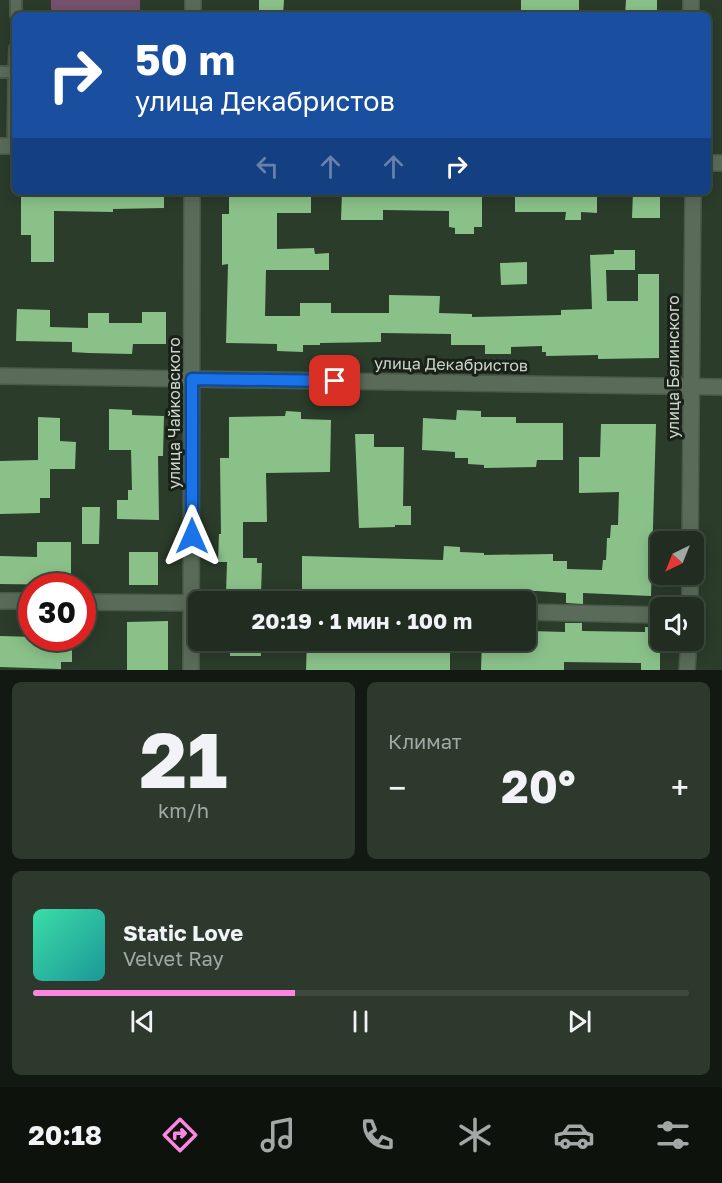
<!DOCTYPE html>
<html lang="ru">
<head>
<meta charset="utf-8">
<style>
	:root { --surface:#202d20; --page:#2d392d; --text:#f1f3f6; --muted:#a2a8a5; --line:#3d493e; --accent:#fd86e1 }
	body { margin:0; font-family:"Golos Text",sans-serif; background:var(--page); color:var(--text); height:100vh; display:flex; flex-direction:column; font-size:22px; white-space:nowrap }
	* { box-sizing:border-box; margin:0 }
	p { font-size:20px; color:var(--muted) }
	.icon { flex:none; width:33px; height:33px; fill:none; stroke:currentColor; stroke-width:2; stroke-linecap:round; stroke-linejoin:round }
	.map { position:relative; height:670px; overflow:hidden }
	.side { display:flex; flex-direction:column; gap:12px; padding:12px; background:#121912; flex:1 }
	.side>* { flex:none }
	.hud { position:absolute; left:12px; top:12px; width:699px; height:183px; border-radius:9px; box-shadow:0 3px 15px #0003,0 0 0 2px var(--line); background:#1a4fa0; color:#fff; overflow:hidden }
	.needle { width:39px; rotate:223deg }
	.tools { position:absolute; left:650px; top:531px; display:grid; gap:12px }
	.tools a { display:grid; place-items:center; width:54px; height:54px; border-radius:9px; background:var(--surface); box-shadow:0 3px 15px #0003,0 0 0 2px var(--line); font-size:30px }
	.speed { position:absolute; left:18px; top:573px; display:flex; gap:12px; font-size:30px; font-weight:700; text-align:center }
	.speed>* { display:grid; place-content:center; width:78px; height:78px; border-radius:50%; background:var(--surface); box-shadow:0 3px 15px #0003,0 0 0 2px var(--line); line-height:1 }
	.speed .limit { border:9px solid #d22; background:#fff; color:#111 }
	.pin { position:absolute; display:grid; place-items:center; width:51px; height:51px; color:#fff; margin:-26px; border-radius:12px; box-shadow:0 3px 9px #0006 }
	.me { position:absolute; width:66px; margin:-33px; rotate:0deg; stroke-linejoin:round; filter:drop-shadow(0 0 4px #0008) }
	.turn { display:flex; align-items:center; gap:21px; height:126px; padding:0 24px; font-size:27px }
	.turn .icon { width:78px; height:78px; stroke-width:2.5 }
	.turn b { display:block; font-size:42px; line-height:51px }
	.lanes { display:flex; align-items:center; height:57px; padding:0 24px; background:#0003; justify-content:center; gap:30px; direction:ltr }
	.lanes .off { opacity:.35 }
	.big { font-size:45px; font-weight:700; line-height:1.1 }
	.side .widget { flex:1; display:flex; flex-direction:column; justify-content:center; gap:9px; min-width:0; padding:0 21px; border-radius:9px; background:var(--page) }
	.side .dial { align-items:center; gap:0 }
	.dial b { font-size:78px; line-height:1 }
	.song { display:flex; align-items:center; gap:18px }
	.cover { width:72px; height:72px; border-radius:9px; background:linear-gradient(135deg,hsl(160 70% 55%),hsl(180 70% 35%)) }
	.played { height:6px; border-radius:3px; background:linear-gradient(90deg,var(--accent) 40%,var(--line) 40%) }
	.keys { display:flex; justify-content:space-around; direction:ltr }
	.heat { display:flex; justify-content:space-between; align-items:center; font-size:33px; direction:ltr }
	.side .tiles { flex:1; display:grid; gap:12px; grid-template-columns:1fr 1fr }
	.widget:last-child { grid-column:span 2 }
	.trip { position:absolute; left:188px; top:591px; width:348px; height:60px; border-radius:9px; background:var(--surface); box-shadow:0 3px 15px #0003,0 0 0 2px var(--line); font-weight:700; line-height:60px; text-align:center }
	.menu { display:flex; height:96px; justify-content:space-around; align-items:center; background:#0d120d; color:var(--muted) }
	.menu .icon { width:42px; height:42px }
	.menu .current { color:var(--accent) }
	.menu b { font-size:27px; color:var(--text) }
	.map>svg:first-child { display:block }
	.green { fill:#76526c }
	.building { fill:#8ac189 }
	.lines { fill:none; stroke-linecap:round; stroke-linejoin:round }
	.lane-casing { stroke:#4a594a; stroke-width:14 }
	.street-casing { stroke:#4a594a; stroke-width:18 }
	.lane { stroke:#5a6c59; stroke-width:10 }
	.street { stroke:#5a6c59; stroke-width:15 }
	.route-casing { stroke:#114b97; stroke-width:15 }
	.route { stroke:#1a73e8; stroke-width:10 }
	.labels { text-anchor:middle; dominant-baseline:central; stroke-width:6; stroke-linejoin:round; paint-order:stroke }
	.street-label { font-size:16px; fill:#ccd6cb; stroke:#192119 }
</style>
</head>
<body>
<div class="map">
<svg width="722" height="670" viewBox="0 0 722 670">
	<rect width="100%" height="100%" fill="#2b3c2b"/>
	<rect class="green" x="51" y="0" width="89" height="15"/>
	<g class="building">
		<polygon points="259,0 284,0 283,15 259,15"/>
		<rect x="521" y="0" width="58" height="15"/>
		<polygon points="626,0 657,0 657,15 625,15"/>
		<polygon points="63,192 164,192 164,208 113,209 113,212 54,211 54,262 31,262 31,235 21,235 21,195 63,195"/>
		<polygon points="229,192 311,192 311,213 277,213 277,249 314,248 315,254 329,253 329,270 266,270 265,316 300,316 300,303 331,303 331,313 389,313 389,295 440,296 439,313 472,314 472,317 561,315 561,310 592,309 590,255 614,254 614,250 635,250 635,270 606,270 607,301 638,301 638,274 659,274 659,358 598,359 598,355 546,356 546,352 542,352 542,346 511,347 511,354 485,354 485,345 451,345 451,334 381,333 381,342 320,343 320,345 303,345 303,352 277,351 277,344 226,343 228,264 222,265 222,214 229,214"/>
		<polygon points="342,192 482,192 482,227 474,227 474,234 455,234 455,228 449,227 449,211 383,210 383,220 341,220"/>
		<polygon points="515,192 597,192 597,213 581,212 581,220 565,220 566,212 515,212"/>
		<polygon points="633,192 660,192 660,218 632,218"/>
		<polygon points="527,262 527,284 501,285 500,263"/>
		<polygon points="17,309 50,310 50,327 88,328 88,313 109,313 109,323 142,323 142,312 166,312 166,344 133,344 132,354 88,353 72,352 72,342 16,341"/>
		<polygon points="109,409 132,410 132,415 164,416 163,456 158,456 159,520 117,519 117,500 128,500 128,490 132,490 131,450 109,450"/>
		<polygon points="457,410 481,411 481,417 516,417 516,423 563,423 563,460 537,460 536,467 484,468 484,465 468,464 468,458 455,458 455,452 422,450 423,418 456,420"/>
		<polygon points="286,411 301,412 301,419 331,420 330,472 266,473 267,522 243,522 243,558 257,558 257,563 262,563 261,594 226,593 227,562 218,562 219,534 221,534 220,458 229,458 229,417 285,416"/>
		<polygon points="38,417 60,418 60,441 76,442 75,469 50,469 50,498 40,498 40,513 0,514 0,461 38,460"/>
		<polygon points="601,424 656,424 651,596 583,593 583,604 566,603 566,593 537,591 482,591 482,600 465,600 465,591 425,590 425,595 335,594 335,596 302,596 302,556 443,560 444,546 460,547 460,552 484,553 484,555 553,554 553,561 567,561 567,569 602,570 603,560 606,560 607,538 610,538 611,525 618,525 619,492 579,493 579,457 600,457"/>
		<polygon points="355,434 374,434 374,447 404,447 403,506 411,506 411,525 395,525 395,527 359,528"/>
		<polygon points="82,507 100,507 99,544 82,544"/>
		<polygon points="37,542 71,542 71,585 0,584 0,556 37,557"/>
		<rect x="129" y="552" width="29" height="33"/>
		<polygon points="168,621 168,670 127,670 127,622"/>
		<polygon points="565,623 582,623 582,631 645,632 645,627 660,628 660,670 641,670 641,663 564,662 564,670 481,670 482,640 531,640 531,631 565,632"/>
		<polygon points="0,636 72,638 72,662 61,662 61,669 0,667"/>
		<polygon points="230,640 260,640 261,656 230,656"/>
		<polygon points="307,640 450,640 450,670 306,670"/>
	</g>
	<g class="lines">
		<defs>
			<g id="lane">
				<polyline points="16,15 16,0"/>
				<polyline points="0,72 14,72 15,48"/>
				<polyline points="13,146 14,72"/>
			</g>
			<g id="street">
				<polyline points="691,0 691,15"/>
				<polyline points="193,15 193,0"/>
				<polyline points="0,146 15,146"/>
				<polyline points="708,163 722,163"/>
				<polyline points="0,376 722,387"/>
				<polyline points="690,542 693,192"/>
				<polyline points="0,601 32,601"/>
				<polyline points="82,602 198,603"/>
				<polyline points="690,608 690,574"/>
				<polyline points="525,612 660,615"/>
				<polyline points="191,670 192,192"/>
				<polyline points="687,670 689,640"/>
			</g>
		</defs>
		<use href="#lane" class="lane-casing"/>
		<use href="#street" class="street-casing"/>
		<use href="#lane" class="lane"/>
		<use href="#street" class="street"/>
	</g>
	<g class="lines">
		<defs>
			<polyline id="route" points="192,536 192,379 335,381"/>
		</defs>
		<use href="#route" class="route-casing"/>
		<use href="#route" class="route"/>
	</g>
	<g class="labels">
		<g class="street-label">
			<text transform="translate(451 364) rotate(1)">улица Декабристов</text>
			<text transform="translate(673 367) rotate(-90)">улица Белинского</text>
			<text transform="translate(174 413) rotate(-90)">улица Чайковского</text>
		</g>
	</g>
</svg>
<div class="tools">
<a><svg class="needle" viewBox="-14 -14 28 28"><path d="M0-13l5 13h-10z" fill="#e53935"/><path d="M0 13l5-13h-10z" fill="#a2a8a5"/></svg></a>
<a><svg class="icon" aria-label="sound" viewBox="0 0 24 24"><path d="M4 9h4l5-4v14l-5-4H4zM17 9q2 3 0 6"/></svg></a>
</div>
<div class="speed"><div class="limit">30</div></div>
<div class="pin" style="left:335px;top:381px;background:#d93025"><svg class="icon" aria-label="arrive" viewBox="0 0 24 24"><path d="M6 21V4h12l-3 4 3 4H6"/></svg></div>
<svg class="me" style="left:192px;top:536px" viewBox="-20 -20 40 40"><path d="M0-17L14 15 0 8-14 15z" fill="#1a73e8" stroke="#fff" stroke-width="4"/></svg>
<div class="trip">20:19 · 1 мин · 100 m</div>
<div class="hud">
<div class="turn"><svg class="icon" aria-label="right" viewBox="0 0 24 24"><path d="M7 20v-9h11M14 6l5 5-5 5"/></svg><div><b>50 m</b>улица Декабристов</div></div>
<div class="lanes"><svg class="icon off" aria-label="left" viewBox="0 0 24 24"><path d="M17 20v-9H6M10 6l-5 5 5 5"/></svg><svg class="icon off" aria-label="ahead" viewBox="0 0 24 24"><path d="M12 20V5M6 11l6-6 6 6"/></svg><svg class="icon off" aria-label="ahead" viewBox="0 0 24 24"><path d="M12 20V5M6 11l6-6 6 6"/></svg><svg class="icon" aria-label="right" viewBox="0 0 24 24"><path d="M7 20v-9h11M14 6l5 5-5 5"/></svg></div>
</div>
</div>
<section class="side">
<div class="tiles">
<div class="widget dial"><b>21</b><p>km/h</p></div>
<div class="widget"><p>Климат</p>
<div class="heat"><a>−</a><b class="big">20°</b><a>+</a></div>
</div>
<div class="widget">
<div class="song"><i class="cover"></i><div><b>Static Love</b><p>Velvet Ray</p></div></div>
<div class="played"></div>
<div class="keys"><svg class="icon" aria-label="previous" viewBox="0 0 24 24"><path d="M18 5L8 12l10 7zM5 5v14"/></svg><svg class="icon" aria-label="pause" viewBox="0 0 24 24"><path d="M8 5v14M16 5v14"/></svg><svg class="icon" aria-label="next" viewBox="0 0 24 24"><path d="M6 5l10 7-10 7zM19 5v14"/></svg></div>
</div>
</div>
</section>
<nav class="menu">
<b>20:18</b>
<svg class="icon current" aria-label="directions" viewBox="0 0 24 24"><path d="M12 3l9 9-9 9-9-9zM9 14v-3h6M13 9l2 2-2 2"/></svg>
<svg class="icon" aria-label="music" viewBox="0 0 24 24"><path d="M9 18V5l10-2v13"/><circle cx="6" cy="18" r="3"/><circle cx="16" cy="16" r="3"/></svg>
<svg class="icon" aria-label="phone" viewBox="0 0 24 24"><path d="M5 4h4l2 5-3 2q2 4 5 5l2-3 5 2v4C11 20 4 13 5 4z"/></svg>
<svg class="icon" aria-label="climate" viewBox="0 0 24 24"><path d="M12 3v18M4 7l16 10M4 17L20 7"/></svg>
<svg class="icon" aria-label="car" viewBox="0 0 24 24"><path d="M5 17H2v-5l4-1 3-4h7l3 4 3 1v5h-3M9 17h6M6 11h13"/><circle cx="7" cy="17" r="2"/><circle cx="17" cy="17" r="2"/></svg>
<svg class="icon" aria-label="filters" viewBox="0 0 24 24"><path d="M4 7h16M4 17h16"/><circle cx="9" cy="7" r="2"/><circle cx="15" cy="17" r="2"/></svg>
</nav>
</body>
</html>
